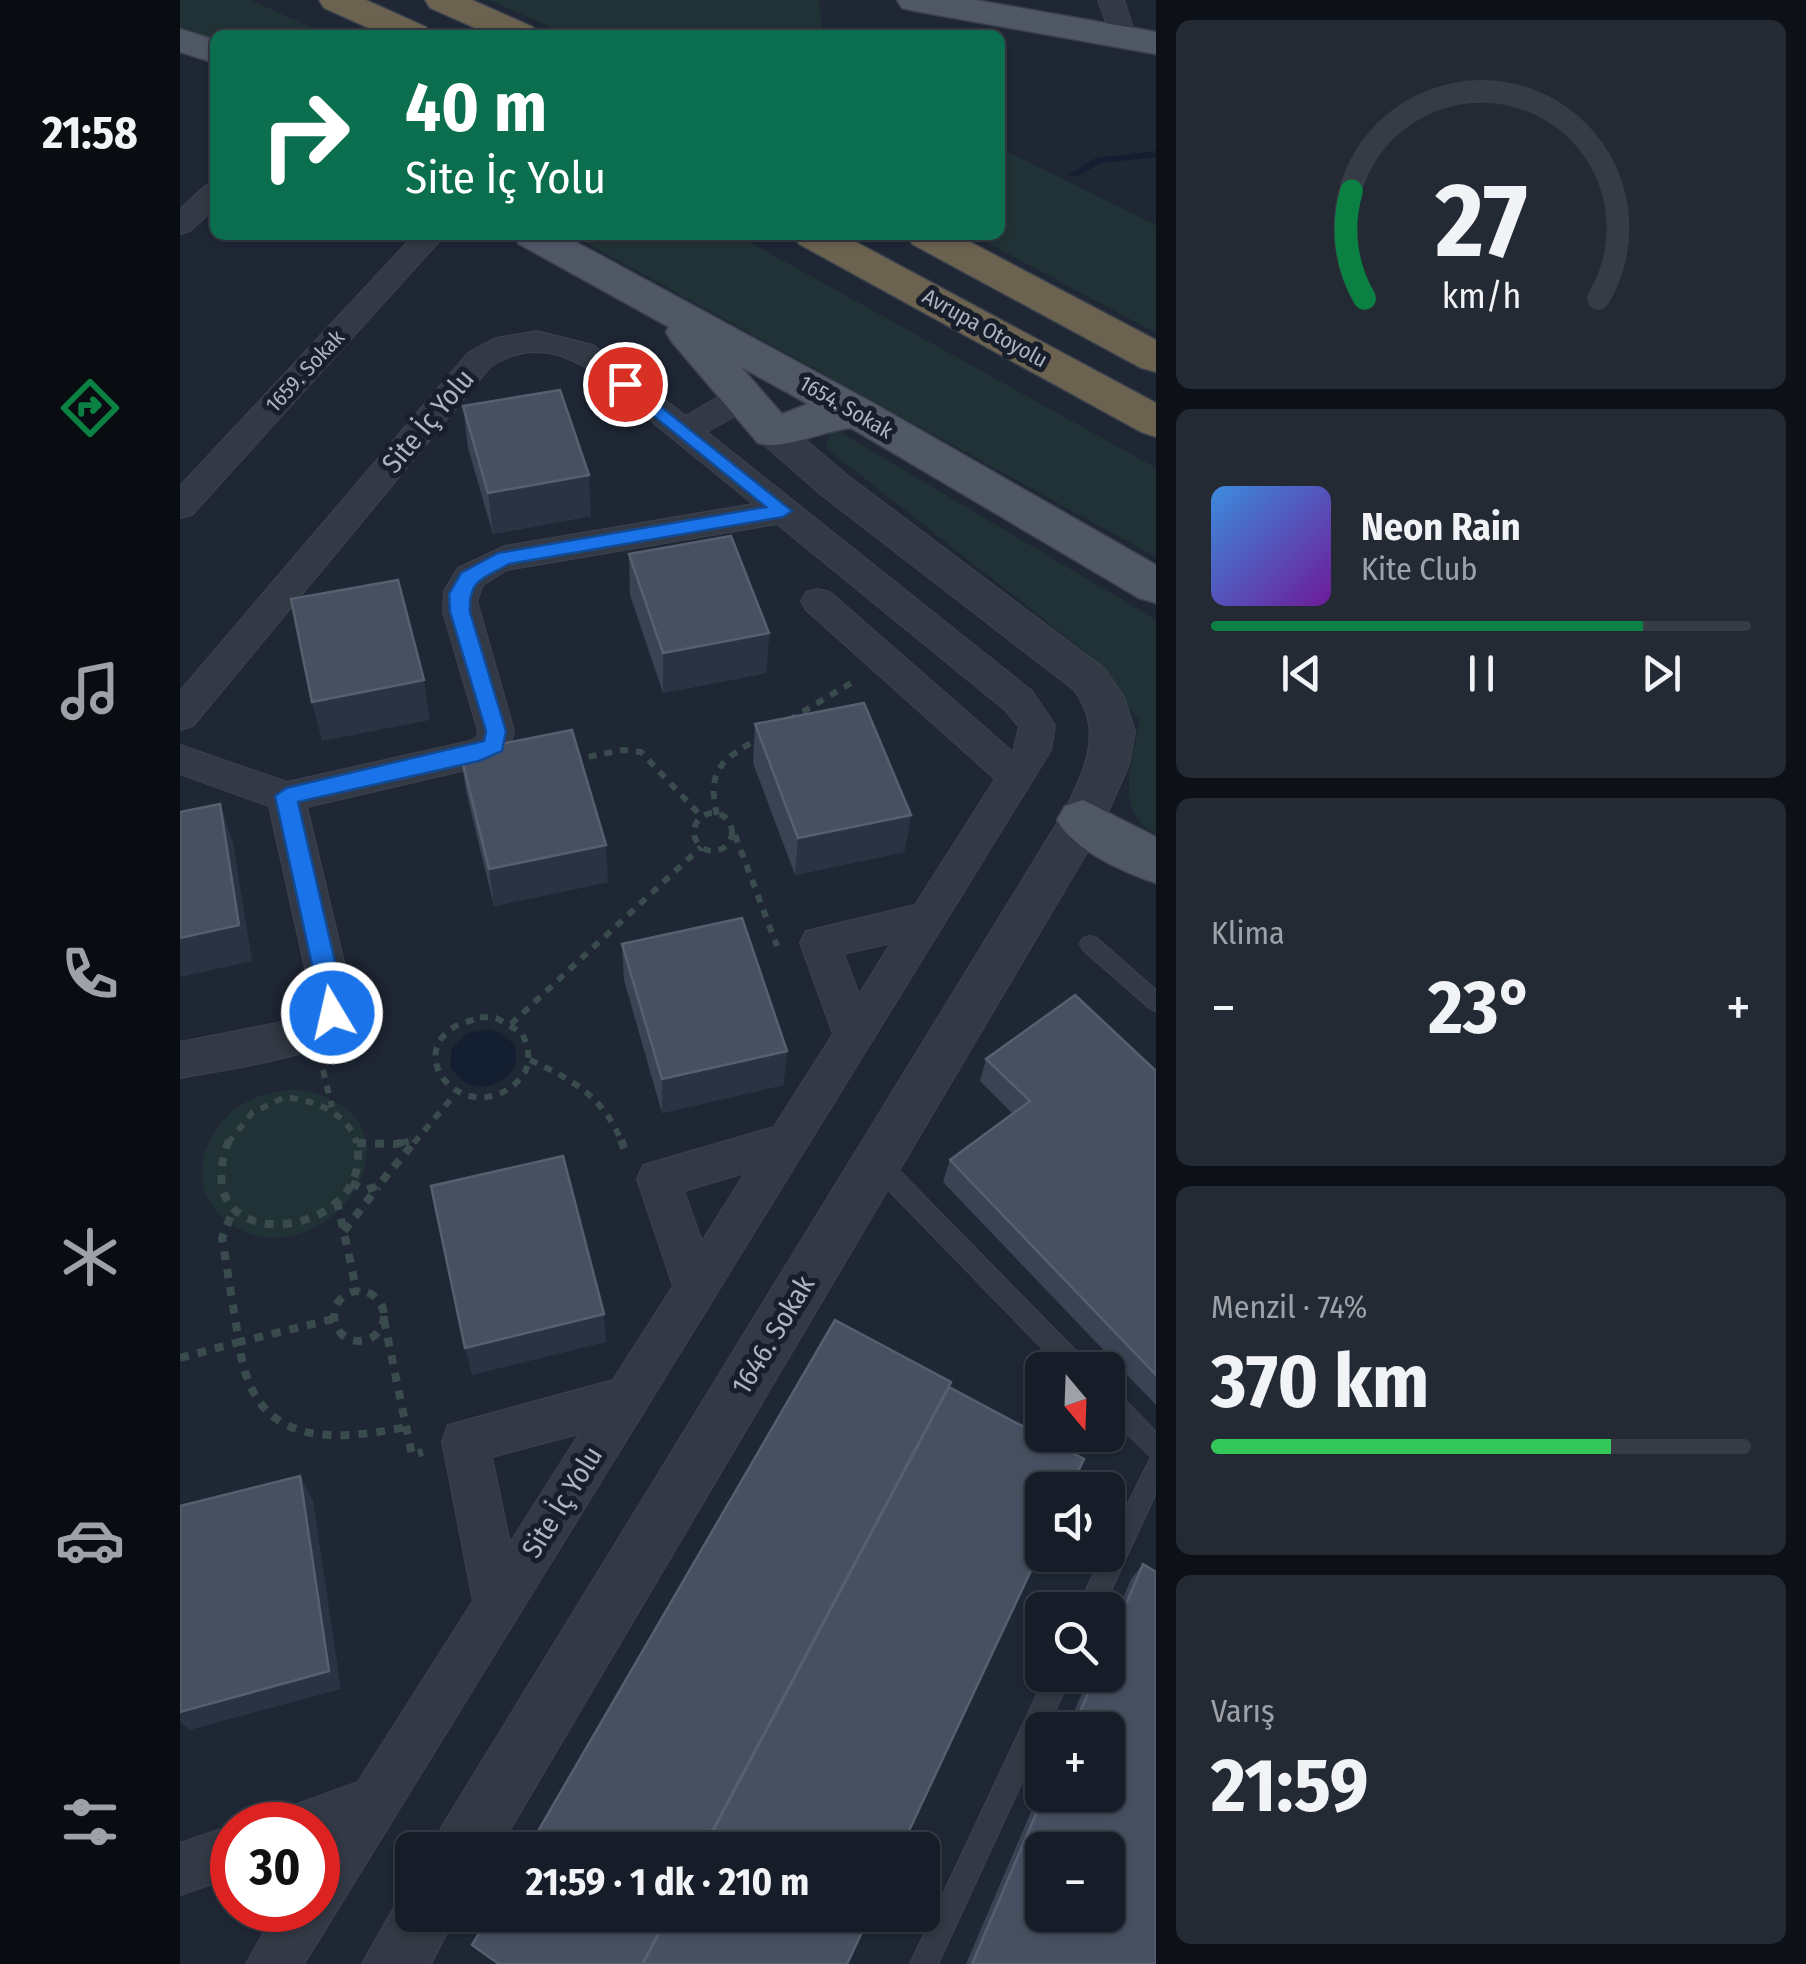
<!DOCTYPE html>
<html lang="tr">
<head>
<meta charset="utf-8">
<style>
	:root { --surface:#171d28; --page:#242a34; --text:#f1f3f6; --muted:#9ea2a8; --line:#363b45; --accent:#0b8043 }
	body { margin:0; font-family:"Fira Sans Condensed",sans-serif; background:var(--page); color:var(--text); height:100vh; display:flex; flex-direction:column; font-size:38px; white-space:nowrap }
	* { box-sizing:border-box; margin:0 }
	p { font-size:32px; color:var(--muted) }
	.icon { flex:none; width:55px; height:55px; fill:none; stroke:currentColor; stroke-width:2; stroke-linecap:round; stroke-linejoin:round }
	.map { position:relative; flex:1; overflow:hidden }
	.side { display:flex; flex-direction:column; gap:20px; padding:20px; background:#0d1016; width:650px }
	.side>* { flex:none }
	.guide { position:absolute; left:30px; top:30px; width:795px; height:210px; border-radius:15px; box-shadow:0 2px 8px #0004,0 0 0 2px var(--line); background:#0b6e4f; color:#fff; overflow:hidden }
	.needle { width:65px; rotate:161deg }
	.controls { position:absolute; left:845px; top:1352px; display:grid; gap:20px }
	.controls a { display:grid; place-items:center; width:100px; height:100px; border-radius:15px; background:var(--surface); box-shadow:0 2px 8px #0004,0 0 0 2px var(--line); font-size:50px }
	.speed { position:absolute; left:30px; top:1802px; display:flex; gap:20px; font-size:50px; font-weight:700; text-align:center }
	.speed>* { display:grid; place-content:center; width:130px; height:130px; border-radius:50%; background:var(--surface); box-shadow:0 2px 8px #0004,0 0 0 2px var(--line); line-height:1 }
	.speed .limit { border:15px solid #d22; background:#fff; color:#111 }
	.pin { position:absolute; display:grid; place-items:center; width:85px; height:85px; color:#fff; margin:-42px; border:5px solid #fff; border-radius:50%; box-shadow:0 2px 10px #0007 }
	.me { position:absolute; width:110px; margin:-55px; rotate:351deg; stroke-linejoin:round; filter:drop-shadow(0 0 8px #0008) }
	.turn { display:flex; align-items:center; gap:35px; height:210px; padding:0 30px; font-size:45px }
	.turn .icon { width:130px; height:130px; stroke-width:2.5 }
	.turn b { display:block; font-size:70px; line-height:85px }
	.big { font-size:75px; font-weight:700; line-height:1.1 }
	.side .card { flex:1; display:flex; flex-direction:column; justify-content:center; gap:15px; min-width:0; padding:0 35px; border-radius:15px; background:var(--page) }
	.side .dial { align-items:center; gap:0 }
	.dial svg { height:260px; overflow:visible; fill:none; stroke:var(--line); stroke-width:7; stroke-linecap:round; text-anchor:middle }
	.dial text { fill:var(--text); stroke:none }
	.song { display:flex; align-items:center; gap:30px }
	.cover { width:120px; height:120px; border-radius:15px; background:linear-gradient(135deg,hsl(210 70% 55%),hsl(280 70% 35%)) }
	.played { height:10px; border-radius:5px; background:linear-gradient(90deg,var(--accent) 80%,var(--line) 80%) }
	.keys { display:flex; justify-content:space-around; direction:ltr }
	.heat { display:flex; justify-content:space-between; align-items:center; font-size:55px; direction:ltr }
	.charge { height:15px; border-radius:8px; background:linear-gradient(90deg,#34c759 74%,var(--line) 0) }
	.trip { position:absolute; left:215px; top:1832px; width:545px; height:100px; border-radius:15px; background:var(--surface); box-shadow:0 2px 8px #0004,0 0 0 2px var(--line); font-weight:700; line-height:100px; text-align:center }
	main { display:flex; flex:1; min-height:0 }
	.tabs { display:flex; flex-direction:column; width:180px; justify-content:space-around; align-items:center; background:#090c10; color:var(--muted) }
	.tabs .icon { width:70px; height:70px }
	.tabs .active { color:var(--accent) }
	.tabs b { font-size:45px; color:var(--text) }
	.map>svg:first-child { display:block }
	.green { fill:#213236 }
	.water { fill:#141e31 }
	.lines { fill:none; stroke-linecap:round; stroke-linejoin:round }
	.stream { fill:#141e31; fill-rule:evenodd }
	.service-casing { stroke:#3c424f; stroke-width:2 }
	.minor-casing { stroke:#3c424f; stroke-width:2 }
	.tertiary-casing { stroke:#3c424f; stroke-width:2 }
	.primary-casing { stroke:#3c424f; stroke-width:3 }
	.motorway-casing { stroke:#3a414d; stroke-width:3 }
	.path-far1 { stroke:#3a4b4e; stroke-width:6; stroke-dasharray:8 8; stroke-linecap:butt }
	.path { stroke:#3a4b4e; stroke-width:8; stroke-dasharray:9 9; stroke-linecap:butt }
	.service { fill:#333945; fill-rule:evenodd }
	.minor { fill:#333945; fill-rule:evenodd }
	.tertiary { fill:#333945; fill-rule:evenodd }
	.primary { fill:#505866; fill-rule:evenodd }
	.motorway { fill:#6b6250; fill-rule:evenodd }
	.wall { fill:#3a4354 }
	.shaded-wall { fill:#2a3343 }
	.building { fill:#465060; stroke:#565f70; stroke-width:2.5; fill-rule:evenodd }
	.route { fill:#1a73e8; stroke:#114b97; stroke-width:2.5 }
	.labels { text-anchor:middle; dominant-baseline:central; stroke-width:10; stroke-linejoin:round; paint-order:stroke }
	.far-street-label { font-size:22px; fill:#acb4c3; stroke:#181e2a }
	.street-label { font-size:28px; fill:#acb4c3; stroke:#181e2a }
</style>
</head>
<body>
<main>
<nav class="tabs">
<b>21:58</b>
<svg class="icon active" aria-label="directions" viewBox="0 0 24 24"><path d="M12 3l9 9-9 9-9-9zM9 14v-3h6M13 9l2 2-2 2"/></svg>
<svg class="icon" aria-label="music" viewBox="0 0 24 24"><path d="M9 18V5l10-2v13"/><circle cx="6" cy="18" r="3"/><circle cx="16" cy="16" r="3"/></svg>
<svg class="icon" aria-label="phone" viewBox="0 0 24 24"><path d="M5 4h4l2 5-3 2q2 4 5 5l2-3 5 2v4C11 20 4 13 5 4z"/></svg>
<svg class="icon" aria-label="climate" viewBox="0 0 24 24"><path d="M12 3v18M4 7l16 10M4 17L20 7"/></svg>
<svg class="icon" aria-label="car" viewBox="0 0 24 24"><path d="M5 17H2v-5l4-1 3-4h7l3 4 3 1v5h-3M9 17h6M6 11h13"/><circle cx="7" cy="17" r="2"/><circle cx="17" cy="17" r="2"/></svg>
<svg class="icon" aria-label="filters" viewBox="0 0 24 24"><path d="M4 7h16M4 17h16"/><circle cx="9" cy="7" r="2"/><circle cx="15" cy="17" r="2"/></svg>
</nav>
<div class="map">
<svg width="976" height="1964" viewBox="0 0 976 1964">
	<rect width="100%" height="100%" fill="#1f2735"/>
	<g class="green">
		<polygon points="0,0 71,0 147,35 35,35 35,45 0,34"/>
		<polygon points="309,0 639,0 643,35 389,35"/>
		<polygon points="820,148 976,225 976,333 793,235 820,235"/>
		<polygon points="392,235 557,235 976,468 976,557"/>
		<path d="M658,431L976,620V834C933,812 952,760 960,721L903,650L646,448L650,432Z"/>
		<path d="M116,1089C275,1116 130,1305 38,1213C4,1179 28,1125 64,1103C80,1094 98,1092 116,1089Z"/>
	</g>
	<path class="water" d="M309,1029L320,1032L335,1045L336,1064C321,1092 286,1095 270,1066L272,1048L288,1033Z"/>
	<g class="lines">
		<polygon class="stream" points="976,151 976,157 921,163 896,177 888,175 916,158"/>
		<defs>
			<g id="service">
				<polygon points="910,936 917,938 976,990 976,1011 969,1008 903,950 900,944 903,938"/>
				<polygon points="696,1152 704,1155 907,1362 910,1370 883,1370 688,1169 685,1162 688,1155"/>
				<polygon points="928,1388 936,1391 976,1432 976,1493 922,1610 897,1610 922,1555 928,1555 928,1544 971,1457 928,1415"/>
				<polygon points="866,1675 892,1675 866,1730 862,1730 862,1739 758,1964 730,1964"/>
			</g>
			<g id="minor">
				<polygon points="918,0 944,0 956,38 952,44 934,44"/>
				<polygon points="35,183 35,208 10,231 0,234 0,209 25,186"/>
				<polygon points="234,235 265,235 12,515 0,518 0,486"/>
				<path d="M357,331L413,345L506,416C526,405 550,385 573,392L578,399L573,406L527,432L852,691L875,725L871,750L124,1964H66L96,1910H138V1825H101L109,1807L178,1782L293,1601L262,1441L268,1425L433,1380L493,1286L457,1179L463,1165L594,1127L653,1034L620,943L626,931L735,905L815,779L626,610L621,601L626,592L638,589L650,592L833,752L839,727L826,711L597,524L327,570L303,585L297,601L334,731L327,755L299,767L127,807L172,996C174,1009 170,1023 161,1033C139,1058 35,1071 0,1078V1042L117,1019L130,1012L133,1004L89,806L0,774V745L107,782L290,741L297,737L298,731L263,612L264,591L278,568L325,546L573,504L405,367C372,348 342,346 310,367L13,726L0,730V691L288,353L316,338ZM711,943L679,994L664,954ZM565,1173L522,1241L504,1191ZM399,1434L330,1543L312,1457Z"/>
				<polygon points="53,1825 52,1877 0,1895 0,1843"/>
			</g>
			<g id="tertiary">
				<path d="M594,420L607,424L667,475L924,668L944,697L955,731L949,765L919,832L318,1850H252L261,1828L884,812C904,771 925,731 894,690L639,493L581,442L575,433L581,424Z"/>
				<polygon points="232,1888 232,1915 276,1915 251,1964 182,1964 222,1893"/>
			</g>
			<g id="primary">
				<polygon points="717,0 795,0 976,32 976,54 735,11 722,8"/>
				<polygon points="0,29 35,40 35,63 0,52"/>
				<path d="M333,235H383L693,403L976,565V603L959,598L671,428C640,431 605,451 578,443L492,342L486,332L489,327L339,244ZM561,367L628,404L602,414Z"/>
				<path d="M903,800L976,837V883C945,873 893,850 877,820L885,806Z"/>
			</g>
			<g id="motorway">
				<polygon points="139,0 186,0 246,27 251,35 204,35 144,8"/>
				<polygon points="245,0 292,0 353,27 358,35 311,35 250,8"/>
				<polygon points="613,235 663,235 976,403 976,437 961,432 619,244"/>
				<polygon points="726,235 777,235 976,340 976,372 961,368 732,244"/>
			</g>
		</defs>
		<use href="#service" class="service-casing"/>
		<use href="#minor" class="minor-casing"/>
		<use href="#tertiary" class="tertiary-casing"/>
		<use href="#primary" class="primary-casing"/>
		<use href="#motorway" class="motorway-casing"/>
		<g class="path-far1">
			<polyline points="609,720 671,683"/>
			<polyline points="393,760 443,750 461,752 522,817"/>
			<circle cx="533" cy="832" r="19"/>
			<path d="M537,815C526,768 543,759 581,737"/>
			<polyline points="555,835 597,946"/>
			<path d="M300,1017L316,1018L342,1033C350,1051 353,1068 336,1083C288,1126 226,1062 271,1029C278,1024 291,1021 300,1017Z"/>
			<polyline points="331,1024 521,847"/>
			<path d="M350,1060C393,1080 424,1097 442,1143"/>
			<polyline points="143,1070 152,1107"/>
			<path d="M48,1143L72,1113L105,1097C135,1101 166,1111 177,1143"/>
			<polyline points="221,1143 235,1139"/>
			<polyline points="234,1143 275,1094"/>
		</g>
		<g class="path">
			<path d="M49,1140C0,1265 201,1239 176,1140"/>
			<polyline points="441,1140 446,1153"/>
			<polyline points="177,1143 216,1144 231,1140"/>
			<polyline points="171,1183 186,1190 198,1186 236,1140"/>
			<polyline points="157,1201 177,1292"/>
			<polyline points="164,1231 198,1187"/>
			<circle cx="179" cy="1316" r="25"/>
			<path d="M153,1319L59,1342C71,1443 142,1444 226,1427"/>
			<polyline points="204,1320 232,1455 243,1452"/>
			<polyline points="0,1358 59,1342 42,1238 52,1213"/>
		</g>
		<use href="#service" class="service"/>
		<use href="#minor" class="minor"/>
		<use href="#tertiary" class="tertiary"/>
		<use href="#primary" class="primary"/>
		<use href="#motorway" class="motorway"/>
	</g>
	<g class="wall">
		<polygon points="283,406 411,516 313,534 288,448"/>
		<polygon points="449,554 589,633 586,673 483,693 450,595"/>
		<polygon points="575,724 731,815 724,852 615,875 573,763"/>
		<polygon points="280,752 428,882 314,906 286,791"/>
		<polygon points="442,944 607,1051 603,1085 482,1113 444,980"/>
		<polygon points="806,1059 976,1071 976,1405 763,1182 770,1160 833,1114 800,1081"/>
		<polygon points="963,1564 976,1964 786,1964 862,1786 862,1795 928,1795 928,1730 886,1730 910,1675 928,1675 928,1634 951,1579"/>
	</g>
	<g class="shaded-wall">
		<polygon points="409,475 411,516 313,534 308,493"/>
		<polygon points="589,633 586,673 483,693 483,653"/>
		<polygon points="244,680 250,720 142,741 132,702"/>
		<polygon points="40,804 53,842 72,961 0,977 0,938"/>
		<polygon points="731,815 724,852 615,875 618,838"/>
		<polygon points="426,845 428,882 314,906 309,869"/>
		<polygon points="607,1051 603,1085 482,1113 482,1079"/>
		<polygon points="424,1314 426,1342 292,1375 285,1348"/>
		<polygon points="120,1476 133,1500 161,1689 10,1730 0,1722 0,1712"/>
	</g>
	<g class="building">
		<polygon points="380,390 409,475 308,493 283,406"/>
		<polygon points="551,536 589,633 483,653 449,554"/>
		<polygon points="218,580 244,680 132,702 111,599"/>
		<polygon points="684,703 731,815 618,838 575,724"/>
		<polygon points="392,730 426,845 309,869 280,752"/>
		<polygon points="40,804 59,925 0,938 0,812"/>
		<polygon points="562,918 607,1051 482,1079 442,944"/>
		<polygon points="895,995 976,1071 976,1375 770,1160 850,1101 806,1059"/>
		<polygon points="383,1156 424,1314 285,1348 251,1186"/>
		<polygon points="655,1320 771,1382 522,1850 347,1850"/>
		<polygon points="769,1387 904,1459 889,1490 862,1490 862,1547 720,1850 523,1850"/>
		<polygon points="120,1476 149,1671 0,1712 0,1506"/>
		<path d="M963,1564L976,1572V1964H792L864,1795H928V1730H892L916,1675H928V1647ZM862,1850H928V1915H862Z"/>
		<polygon points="310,1915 488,1915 462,1964 319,1964 292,1945"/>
		<polygon points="489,1915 690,1915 667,1964 463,1964"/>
	</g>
	<path class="route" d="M445,378L612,511L603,517L329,564C304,578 288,579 290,612L326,731L322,751L299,761L118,802L163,996L160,1020H144L95,796L106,788L304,741L306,731L270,612L269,594L281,573L318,553L586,507L439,388V379Z"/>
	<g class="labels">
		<g class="far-street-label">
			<text transform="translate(805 328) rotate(29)">Avrupa Otoyolu</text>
			<text transform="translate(125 371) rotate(-47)">1659. Sokak</text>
			<text transform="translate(666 407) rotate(30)">1654. Sokak</text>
		</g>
		<g class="street-label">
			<text transform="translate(248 421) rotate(-50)">Site İç Yolu</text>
			<text transform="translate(593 1335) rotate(-59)">1646. Sokak</text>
			<text transform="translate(382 1502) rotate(-58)">Site İç Yolu</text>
		</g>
	</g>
</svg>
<div class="controls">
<a><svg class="needle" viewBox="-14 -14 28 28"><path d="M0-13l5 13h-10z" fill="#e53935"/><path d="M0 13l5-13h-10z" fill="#9ea2a8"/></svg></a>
<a><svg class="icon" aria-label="sound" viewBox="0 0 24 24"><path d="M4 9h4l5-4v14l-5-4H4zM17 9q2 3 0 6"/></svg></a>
<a><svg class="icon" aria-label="search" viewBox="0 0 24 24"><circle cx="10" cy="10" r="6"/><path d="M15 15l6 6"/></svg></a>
<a>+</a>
<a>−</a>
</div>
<div class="speed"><div class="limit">30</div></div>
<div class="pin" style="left:445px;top:384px;background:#d93025"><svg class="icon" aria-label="arrive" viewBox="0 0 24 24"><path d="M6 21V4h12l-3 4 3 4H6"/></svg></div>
<svg class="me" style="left:152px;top:1013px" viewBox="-20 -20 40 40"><circle r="17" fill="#1a73e8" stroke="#fff" stroke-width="3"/><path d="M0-11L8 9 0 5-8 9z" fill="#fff"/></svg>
<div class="trip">21:59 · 1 dk · 210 m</div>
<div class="guide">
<div class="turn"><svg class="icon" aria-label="right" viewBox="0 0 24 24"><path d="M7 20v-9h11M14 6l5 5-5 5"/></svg><div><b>40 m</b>Site İç Yolu</div></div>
</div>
</div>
<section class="side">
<div class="card dial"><svg viewBox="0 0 100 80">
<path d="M14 69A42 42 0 1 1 86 69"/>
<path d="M14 69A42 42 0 0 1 10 36" stroke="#0b8043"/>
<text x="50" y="56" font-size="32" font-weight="700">27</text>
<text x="50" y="72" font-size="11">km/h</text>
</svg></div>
<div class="card">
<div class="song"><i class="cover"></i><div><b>Neon Rain</b><p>Kite Club</p></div></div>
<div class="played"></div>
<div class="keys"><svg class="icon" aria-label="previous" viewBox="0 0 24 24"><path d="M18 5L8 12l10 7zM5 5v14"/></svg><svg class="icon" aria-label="pause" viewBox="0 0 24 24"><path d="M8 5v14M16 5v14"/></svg><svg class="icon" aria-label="next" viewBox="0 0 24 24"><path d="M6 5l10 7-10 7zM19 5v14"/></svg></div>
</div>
<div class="card"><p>Klima</p>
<div class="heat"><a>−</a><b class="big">23°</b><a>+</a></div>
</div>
<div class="card"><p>Menzil · 74%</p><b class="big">370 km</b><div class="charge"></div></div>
<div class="card"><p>Varış</p><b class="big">21:59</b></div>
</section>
</main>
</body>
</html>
